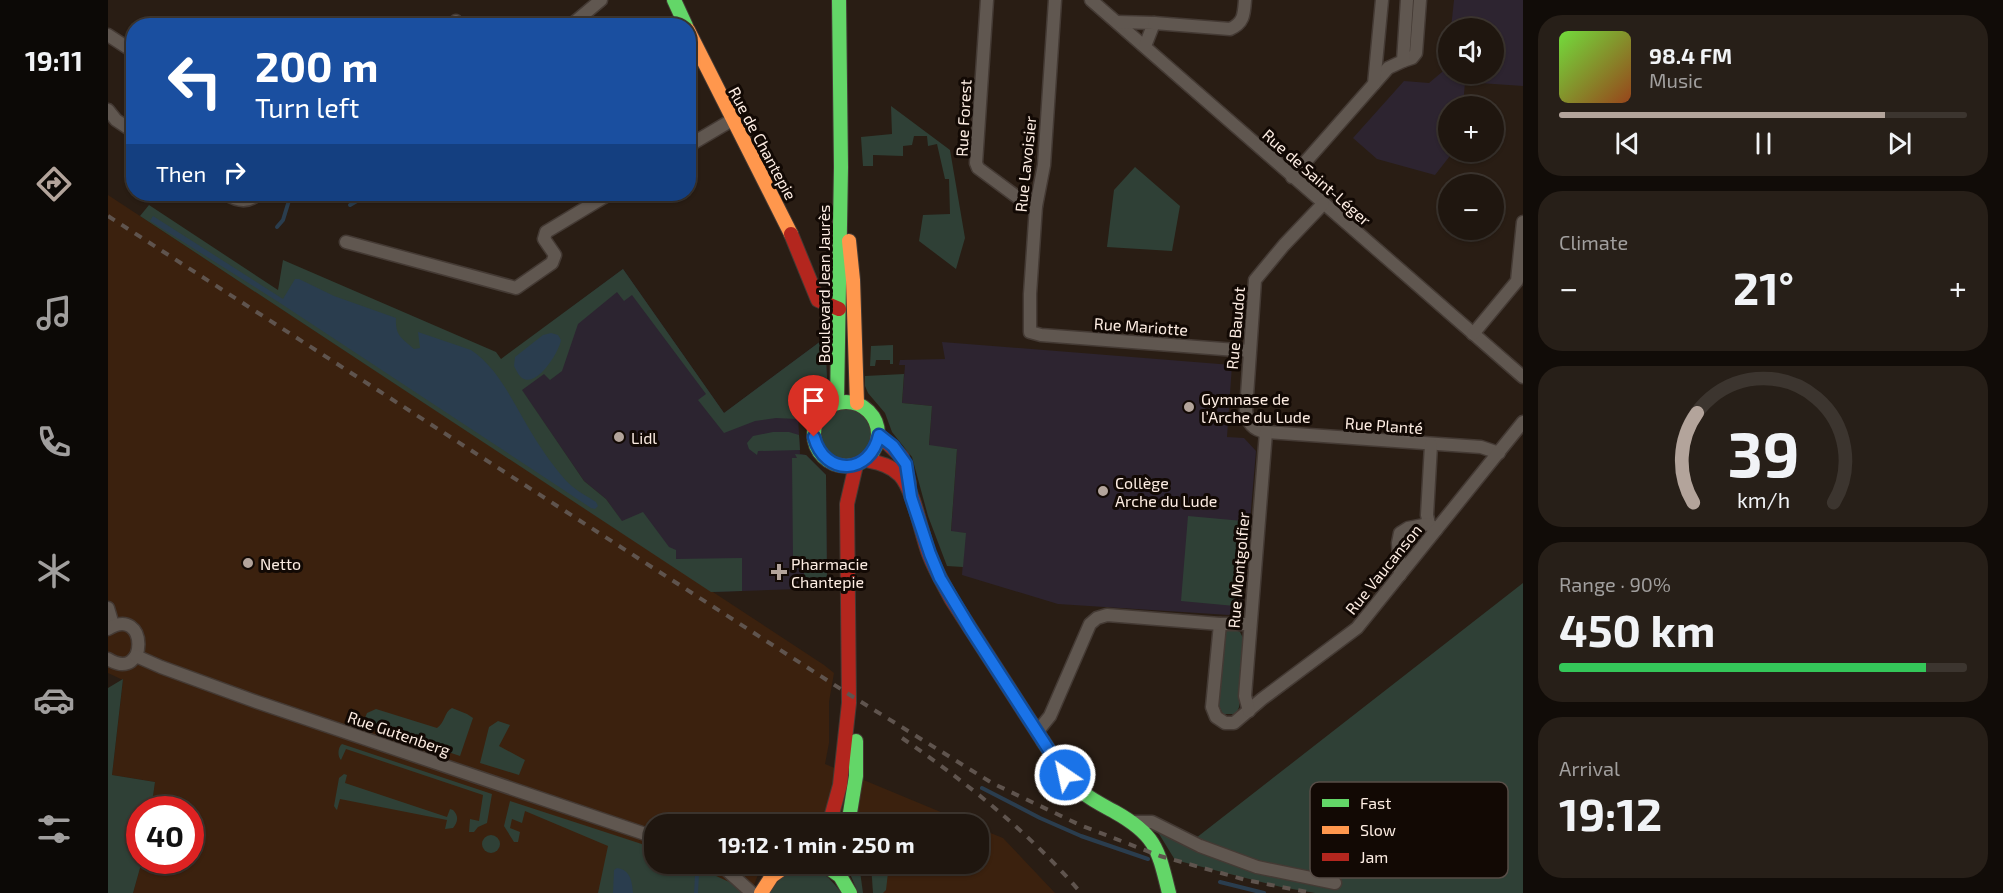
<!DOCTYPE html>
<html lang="en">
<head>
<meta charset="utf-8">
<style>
	:root { --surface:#1f160f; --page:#271f18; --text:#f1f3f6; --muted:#a19f9e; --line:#3c352f; --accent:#b3a49b }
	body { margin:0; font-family:"Exo 2",sans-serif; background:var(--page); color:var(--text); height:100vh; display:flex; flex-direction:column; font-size:22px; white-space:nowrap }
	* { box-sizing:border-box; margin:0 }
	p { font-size:20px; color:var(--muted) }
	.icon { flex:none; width:33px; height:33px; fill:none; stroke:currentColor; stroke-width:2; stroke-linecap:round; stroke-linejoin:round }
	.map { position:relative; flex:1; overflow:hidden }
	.details { display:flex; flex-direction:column; gap:15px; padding:15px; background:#110c08; width:480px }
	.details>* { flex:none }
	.banner { position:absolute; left:18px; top:18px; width:570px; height:183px; border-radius:24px; box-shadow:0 2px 4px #0004,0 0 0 2px var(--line); background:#1a4fa0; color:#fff; overflow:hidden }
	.controls { position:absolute; left:1330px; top:18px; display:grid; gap:12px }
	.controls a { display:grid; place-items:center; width:66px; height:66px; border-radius:50%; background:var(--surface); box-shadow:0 2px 4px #0004,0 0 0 2px var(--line); font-size:30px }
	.speed { position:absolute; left:18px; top:796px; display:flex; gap:12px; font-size:30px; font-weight:700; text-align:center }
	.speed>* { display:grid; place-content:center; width:78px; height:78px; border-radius:50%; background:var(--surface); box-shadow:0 2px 4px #0004,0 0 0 2px var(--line); line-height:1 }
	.speed .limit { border:9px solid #d22; background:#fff; color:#111 }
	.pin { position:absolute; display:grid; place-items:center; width:51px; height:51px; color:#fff; margin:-62px -26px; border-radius:50% 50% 50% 0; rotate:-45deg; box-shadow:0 0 6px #0007 }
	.pin .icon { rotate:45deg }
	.me { position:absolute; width:66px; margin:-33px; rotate:326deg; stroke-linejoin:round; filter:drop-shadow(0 0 4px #0008) }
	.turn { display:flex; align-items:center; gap:21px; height:126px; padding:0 30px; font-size:27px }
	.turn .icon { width:78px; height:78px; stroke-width:2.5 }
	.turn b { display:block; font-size:42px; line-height:51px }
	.then { display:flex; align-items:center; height:57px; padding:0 30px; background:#0003; gap:12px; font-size:22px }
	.big { font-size:45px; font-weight:700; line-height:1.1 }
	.details .widget { flex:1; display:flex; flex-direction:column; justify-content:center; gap:9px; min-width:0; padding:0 21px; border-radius:24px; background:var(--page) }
	.details .dial { align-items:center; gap:0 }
	.dial svg { height:156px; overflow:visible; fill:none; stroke:var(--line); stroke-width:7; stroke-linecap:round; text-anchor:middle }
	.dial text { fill:var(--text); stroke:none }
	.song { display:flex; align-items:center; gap:18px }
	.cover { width:72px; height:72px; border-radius:9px; background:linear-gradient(135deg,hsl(100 70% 55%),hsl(20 70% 35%)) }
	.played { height:6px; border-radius:3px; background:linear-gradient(90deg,var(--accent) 80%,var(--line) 80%) }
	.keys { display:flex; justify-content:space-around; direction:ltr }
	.heat { display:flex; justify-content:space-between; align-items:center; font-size:33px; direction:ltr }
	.charge { height:9px; border-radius:4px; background:linear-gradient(90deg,#34c759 90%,var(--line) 0) }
	.trip { position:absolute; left:536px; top:814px; width:345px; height:60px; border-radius:24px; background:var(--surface); box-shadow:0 2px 4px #0004,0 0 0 2px var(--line); font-weight:700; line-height:60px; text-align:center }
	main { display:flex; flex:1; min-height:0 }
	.menu { display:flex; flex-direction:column; width:108px; justify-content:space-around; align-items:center; background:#0c0906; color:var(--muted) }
	.menu .icon { width:42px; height:42px }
	.menu .active { color:var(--accent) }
	.menu b { font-size:27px; color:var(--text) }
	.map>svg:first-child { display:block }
	.commercial { fill:#2c2430 }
	.built { fill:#3b210e }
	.education { fill:#2d2430 }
	.green { fill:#2f4036 }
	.water { fill:#2a3d4e }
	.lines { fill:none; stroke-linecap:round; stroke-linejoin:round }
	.stream { stroke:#2a3d4e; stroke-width:4 }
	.street-casing { stroke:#443a34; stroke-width:15 }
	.fast-casing { stroke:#443a34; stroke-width:16 }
	.slow-casing { stroke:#443a34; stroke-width:16 }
	.jam-casing { stroke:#443a34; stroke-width:16 }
	.street { stroke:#605750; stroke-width:12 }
	.fast { stroke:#63d668; stroke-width:14 }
	.slow { stroke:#ff974d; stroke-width:14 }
	.jam { stroke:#b3261e; stroke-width:14 }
	.rail { stroke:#5f544e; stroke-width:4; stroke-dasharray:8 8; stroke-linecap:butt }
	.route-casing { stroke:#114b97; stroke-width:15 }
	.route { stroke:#1a73e8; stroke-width:10 }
	.poi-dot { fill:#b3a49b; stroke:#120904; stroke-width:2 }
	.labels { text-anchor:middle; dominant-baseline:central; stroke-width:6; stroke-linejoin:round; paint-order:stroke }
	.street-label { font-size:16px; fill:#fdede3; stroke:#120904 }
	.poi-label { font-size:16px; fill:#fdede3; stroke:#120904; text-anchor:start }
	.key { fill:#120904; stroke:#584d47; stroke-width:1.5 }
	.key-label { font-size:16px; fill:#fdede3 }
</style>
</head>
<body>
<main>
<nav class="menu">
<b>19:11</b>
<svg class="icon active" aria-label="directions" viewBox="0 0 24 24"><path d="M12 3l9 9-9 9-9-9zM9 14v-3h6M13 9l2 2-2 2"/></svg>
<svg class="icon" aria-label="music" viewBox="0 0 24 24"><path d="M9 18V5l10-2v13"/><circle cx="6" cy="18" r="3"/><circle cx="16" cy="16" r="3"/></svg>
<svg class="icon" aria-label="phone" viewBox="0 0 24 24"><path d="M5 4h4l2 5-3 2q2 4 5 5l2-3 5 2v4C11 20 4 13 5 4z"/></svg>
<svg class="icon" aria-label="climate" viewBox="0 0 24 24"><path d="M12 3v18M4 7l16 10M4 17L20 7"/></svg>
<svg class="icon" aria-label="car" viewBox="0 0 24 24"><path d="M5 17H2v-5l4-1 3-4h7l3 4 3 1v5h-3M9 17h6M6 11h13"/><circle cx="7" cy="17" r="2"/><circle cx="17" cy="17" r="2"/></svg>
<svg class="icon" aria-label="filters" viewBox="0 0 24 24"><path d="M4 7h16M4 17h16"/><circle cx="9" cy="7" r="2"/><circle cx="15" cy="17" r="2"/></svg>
</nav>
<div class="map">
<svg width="1415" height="893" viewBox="0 0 1415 893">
	<rect width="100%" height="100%" fill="#291d14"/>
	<polygon class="commercial" points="515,269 616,413 717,338 719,379 722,380 716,395 699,411 690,415 692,454 698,455 718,475 719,588 603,592 529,543 498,499 476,481 393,360"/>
	<g class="built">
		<polygon points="0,195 716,665 726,673 721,702 721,743 717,764 864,825 546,825 546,864 654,864 643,893 25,893 34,861 82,861 82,810 43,810 47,782 4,775 15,680 0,673"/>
		<polygon points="870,828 895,838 947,893 768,893 765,864 870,864"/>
	</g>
	<g class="education">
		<polygon points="1346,0 1415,0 1415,86 1357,82 1355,106 1341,106 1341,152 1345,152 1327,175 1269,159 1245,138 1296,81 1321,83 1340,67 1341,62 1341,74 1386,74 1386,28 1343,28"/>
		<polygon points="834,342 1124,365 1119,437 1136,438 1148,451 1135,603 1121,615 950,604 854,575 857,533 843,532 849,449 821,446 824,406 794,403 797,365 791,365 792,360 837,359"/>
	</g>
	<g class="green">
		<polygon points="783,106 842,150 857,238 848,269 811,241 815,215 842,214 841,179 837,179 829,144 820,146 819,136 806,136 804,145 795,146 795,156 765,155 765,166 755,166 753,137 784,134"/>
		<polygon points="1027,167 1072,206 1064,251 999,247 1006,190"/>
		<path d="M41,205L170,290L175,260L388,352L393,359L515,269L616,413L717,338L719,379L722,380C719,396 706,408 690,414V419L668,418L647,421L616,433L590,400L598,394L524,295L516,301L509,292L470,324L454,371L442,380L436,374L414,390L476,481L498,499L514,521L535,512L561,547L568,550V559L634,558V591L603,592L32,216Z"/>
		<polygon points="785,345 785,364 782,364 782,360 768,360 767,366 762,366 763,346"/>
		<polygon points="796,374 794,403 824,406 821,445 849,449 843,531 858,533 855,567 839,566 820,516 804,457 784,432 777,413 760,393 757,386 757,376"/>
		<circle cx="738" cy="434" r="26"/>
		<polygon points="665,432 681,432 691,435 692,450 650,451 649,455 641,449 639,443 645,436"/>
		<polygon points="687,454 698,455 718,475 719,588 696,589 696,560 685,558 684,458 689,458"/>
		<polygon points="1080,516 1135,521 1127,606 1073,601"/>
		<polygon points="1415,583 1415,893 1207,893 1173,887 1067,860 1040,816 1088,838"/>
		<polygon points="1125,629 1132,632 1136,640 1131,707 1129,712 1125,714 1115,714 1110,704 1115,636 1119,631"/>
		<polygon points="15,679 4,775 47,782 43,810 32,810 32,861 34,861 25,893 0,893 0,688"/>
		<path d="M344,708L359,714L365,718L352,756L255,723L259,713L268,709L329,728C337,723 336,712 344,708Z"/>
		<polygon points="390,721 402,725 391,746 417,760 411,775 372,763 381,727"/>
		<path d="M234,744L384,794L379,823L370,827L366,832H361L362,819L371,821L375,795L238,749L233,760C229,756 230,747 234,744Z"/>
		<path d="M236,774L239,775L237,783L339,817L342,809L345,810C351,816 350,822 345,828L337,829L339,820L232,799L229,810L228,809L226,806L231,778Z"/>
		<polygon points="402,801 546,848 546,864 582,864 630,886 636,893 490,893 500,846 417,811 414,823 404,819 402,828 412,832 410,842 406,842 396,826"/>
		<circle cx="383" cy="844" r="9"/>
		<polygon points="738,864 751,864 755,893 750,893"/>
		<polygon points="763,864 781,864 778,890 775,893 765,893"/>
		<path d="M691,867C715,868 719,876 734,893H660L679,871Z"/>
	</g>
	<g class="water">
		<path d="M45,216L175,299L187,279H191L226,296L288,318C287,336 294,338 306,349L312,348L310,332L363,350C388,367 401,394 416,420C426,438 449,474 465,487C472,493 481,497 488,502L490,506L487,509L483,508L172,303L42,221Z"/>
		<path d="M443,333L450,335L453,340C451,352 429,388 414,378C411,376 408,370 406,366L407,357L435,335Z"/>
		<path d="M509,868C523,870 524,882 525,893H505L506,870Z"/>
	</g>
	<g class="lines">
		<g class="stream">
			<polyline points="242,205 261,194"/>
			<polyline points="169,227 175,220 183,194"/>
			<polyline points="874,788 932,818 973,836 1040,859"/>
			<polyline points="1112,882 1156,893"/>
			<polyline points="588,893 589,875"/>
		</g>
		<defs>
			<g id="street">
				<polyline points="879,0 868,163 870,168 920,205 928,206"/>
				<polyline points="947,0 936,165 928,206 922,294 922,332 933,335 1141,351"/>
				<polyline points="983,0 1415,377"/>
				<polyline points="348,21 351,26"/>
				<polyline points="1009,22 1046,23 1037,46"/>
				<path d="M1046,23L1122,29C1136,23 1136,14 1137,0"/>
				<polyline points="462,26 493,0"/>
				<polyline points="0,35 26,52"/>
				<polyline points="1295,61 1304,58 1308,53 1312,0"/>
				<polyline points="1266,84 1280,68 1295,61 1299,0"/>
				<polyline points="0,110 8,120 26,132"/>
				<polyline points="580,146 624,120"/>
				<polyline points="1184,177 1266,84 1274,0"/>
				<path d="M118,194C129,201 140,203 150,194"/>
				<path d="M1215,204L1176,245L1147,280L1138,410C1139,423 1145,430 1158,432L1373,447L1391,453"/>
				<polyline points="238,242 408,288 444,263 447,255 436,239 438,232 501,194"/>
				<polyline points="1365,334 1409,281 1415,222"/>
				<polyline points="1323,445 1319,515 1321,524 1328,530"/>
				<polyline points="1292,575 1290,543 1292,533 1300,528 1321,524"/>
				<polyline points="0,608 5,625"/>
				<polyline points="1112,624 1104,707 1108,717 1117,723 1126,723 1154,699 1249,628 1415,422"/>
				<path d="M0,629C40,604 41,684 0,659"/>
				<polyline points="28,656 53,667 149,702 546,837"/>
				<polyline points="1141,711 1137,696 1158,432"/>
				<polyline points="929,732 942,716 982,624 989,618 999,615 1112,624 1142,624"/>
				<polyline points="1025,822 1044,822 1092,846 1149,867 1227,883"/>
				<polyline points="612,864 644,893"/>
				<polyline points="637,864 670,870"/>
			</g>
			<g id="fast">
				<polyline points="566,0 578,26"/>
				<polyline points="729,401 733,167 731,0"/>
				<circle cx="738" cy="434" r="32"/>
				<path d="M935,741C947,759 958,778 974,792C984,800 996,806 1007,812C1048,835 1050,849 1061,893"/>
				<polyline points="740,825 748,776 748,741"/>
				<polyline points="715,864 732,876 742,893"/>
			</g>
			<g id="slow">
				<polyline points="580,30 683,234"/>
				<polyline points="741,241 745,280 749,403"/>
				<polyline points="653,893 664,876 681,864"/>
			</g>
			<g id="jam">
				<polyline points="683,234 710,300 731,309"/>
				<polyline points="771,435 794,457 801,483"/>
				<path d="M758,460C771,463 782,465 792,475C806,490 813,533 821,554C827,570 836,585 844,600L935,741"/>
				<polyline points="721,825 732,785 741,703 739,504 748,465"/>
			</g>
		</defs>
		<use href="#street" class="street-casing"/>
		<use href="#fast" class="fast-casing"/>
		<use href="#slow" class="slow-casing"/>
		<use href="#jam" class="jam-casing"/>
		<use href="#street" class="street"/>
		<use href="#fast" class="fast"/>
		<use href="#slow" class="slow"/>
		<use href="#jam" class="jam"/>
		<g class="rail">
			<polyline points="0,216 742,695 884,783 972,825 1052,856 1138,880 1204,893"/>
			<path d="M794,738C858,782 922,833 973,893"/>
		</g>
	</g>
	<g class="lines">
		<defs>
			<path id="route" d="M706,437C717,477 762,475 771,435L785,446L798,464L803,497L822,554L832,578L862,628L957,775"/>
		</defs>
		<use href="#route" class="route-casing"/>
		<use href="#route" class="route"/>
	</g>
	<g class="poi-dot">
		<circle cx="1081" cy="407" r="6"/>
		<circle cx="511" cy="437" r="6"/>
		<circle cx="995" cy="491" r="6"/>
		<circle cx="140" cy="563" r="6"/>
		<path d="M668 563h6v6h6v6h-6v6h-6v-6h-6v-6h6z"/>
	</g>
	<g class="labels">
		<g class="street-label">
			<text transform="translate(855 118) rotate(-87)">Rue Forest</text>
			<text transform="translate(655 143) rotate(62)">Rue de Chantepie</text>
			<text transform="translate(917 164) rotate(-84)">Rue Lavoisier</text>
			<text transform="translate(1209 177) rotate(41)">Rue de Saint-Léger</text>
			<text transform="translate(715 284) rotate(-90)">Boulevard Jean Jaurès</text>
			<text transform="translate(1033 326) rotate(4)">Rue Mariotte</text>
			<text transform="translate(1127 328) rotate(-85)">Rue Baudot</text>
			<text transform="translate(1276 425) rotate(4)">Rue Planté</text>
			<text transform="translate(1275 569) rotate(-51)">Rue Vaucanson</text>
			<text transform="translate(1130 570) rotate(-85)">Rue Montgolfier</text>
			<text transform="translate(291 733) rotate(19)">Rue Gutenberg</text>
		</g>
		<g class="poi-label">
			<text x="1093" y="398">Gymnase de<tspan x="1093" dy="18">l’Arche du Lude</tspan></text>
			<text x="523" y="437">Lidl</text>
			<text x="1007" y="482">Collège<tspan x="1007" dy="18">Arche du Lude</tspan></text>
			<text x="152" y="563">Netto</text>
			<text x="683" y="563">Pharmacie<tspan x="683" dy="18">Chantepie</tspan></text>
		</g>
	</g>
	<rect x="1202" y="782" width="198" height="96" rx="9" class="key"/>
	<rect x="1214" y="799" width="27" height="8" fill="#63d668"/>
	<rect x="1214" y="826" width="27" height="8" fill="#ff974d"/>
	<rect x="1214" y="853" width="27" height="8" fill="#b3261e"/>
	<g class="key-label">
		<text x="1252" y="809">Fast</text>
		<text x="1252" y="836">Slow</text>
		<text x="1252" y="863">Jam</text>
	</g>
</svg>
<div class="controls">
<a><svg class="icon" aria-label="sound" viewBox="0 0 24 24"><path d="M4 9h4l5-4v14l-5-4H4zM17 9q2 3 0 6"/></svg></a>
<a>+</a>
<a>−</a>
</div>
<div class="speed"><div class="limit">40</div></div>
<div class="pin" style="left:706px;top:437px;background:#d93025"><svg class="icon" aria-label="arrive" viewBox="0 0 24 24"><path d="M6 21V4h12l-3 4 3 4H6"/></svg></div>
<svg class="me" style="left:957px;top:775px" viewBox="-20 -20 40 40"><circle r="17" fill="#1a73e8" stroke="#fff" stroke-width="3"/><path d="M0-11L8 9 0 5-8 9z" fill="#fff"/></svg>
<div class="trip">19:12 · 1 min · 250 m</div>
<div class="banner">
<div class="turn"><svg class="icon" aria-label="left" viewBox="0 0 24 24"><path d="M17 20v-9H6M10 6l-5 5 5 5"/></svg><div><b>200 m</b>Turn left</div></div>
<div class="then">Then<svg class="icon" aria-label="right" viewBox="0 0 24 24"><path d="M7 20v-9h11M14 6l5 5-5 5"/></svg></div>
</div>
</div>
<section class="details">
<div class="widget">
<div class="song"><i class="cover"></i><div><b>98.4 FM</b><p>Music</p></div></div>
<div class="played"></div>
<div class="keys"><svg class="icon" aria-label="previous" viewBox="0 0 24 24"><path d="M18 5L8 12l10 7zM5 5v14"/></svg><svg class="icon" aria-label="pause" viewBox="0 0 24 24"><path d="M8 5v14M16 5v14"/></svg><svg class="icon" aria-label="next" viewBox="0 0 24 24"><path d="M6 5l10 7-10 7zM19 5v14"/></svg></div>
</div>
<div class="widget"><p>Climate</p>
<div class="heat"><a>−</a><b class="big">21°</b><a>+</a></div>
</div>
<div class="widget dial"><svg viewBox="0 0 100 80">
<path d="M14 69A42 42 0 1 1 86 69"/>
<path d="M14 69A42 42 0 0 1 16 23" stroke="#b3a49b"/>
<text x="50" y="56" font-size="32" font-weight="700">39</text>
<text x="50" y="72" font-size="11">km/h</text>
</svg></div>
<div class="widget"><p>Range · 90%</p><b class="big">450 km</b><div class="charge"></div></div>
<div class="widget"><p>Arrival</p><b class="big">19:12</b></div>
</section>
</main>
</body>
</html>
